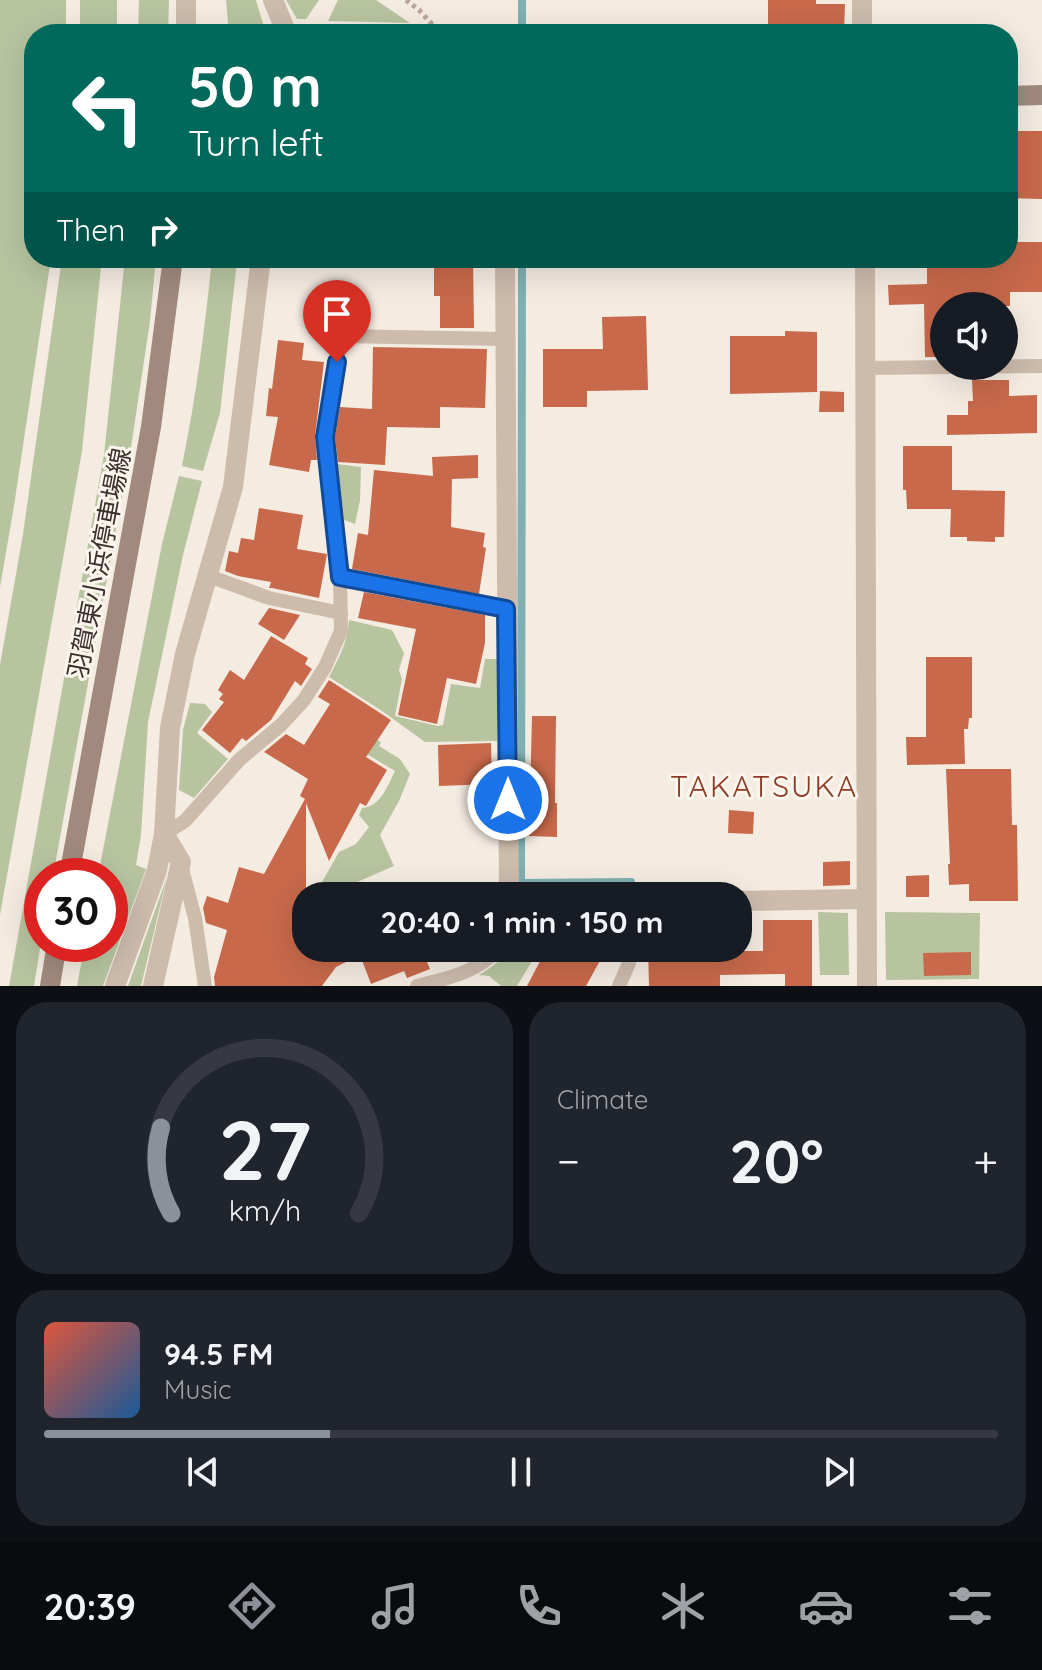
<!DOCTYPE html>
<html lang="en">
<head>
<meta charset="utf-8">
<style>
	:root { --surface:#171b24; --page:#20242c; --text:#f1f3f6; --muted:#9ea1a6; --line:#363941; --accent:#8c9099 }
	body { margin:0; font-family:Quicksand,"Noto Sans JP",sans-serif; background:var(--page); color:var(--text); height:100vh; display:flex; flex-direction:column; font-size:30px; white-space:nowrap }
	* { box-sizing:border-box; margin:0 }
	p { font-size:26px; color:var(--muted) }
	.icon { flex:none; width:44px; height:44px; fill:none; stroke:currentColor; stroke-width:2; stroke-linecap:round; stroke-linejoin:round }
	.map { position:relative; height:986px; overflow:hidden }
	.drawer { display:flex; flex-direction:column; gap:16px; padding:16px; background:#0d0f14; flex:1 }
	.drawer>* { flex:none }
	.top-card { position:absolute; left:24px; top:24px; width:994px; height:244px; border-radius:32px; box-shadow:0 8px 32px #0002; background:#00695c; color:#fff; overflow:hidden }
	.fabs { position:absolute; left:930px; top:292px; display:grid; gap:16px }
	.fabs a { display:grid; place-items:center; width:88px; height:88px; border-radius:50%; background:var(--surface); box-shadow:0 8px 32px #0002; font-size:40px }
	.speed { position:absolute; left:24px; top:858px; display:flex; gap:16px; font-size:40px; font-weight:700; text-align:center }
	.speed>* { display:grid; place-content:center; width:104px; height:104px; border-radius:50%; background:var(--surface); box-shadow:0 8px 32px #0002; line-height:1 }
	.speed .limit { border:12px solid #d22; background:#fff; color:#111 }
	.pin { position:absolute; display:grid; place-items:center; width:68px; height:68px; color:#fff; margin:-82px -34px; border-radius:50% 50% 50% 0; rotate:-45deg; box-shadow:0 0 8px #0007 }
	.pin .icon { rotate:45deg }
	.me { position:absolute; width:88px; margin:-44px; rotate:0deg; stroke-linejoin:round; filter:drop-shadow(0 0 6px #0008) }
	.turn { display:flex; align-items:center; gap:28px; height:168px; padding:0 32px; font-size:36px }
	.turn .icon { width:104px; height:104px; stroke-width:2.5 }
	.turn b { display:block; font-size:56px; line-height:68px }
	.then { display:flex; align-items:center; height:76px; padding:0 32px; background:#0003; gap:16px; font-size:30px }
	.big { font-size:60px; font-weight:800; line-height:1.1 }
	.drawer .widget { flex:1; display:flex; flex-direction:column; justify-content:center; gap:12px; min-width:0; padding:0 28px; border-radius:32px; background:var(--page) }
	.drawer .dial { align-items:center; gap:0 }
	.dial svg { height:208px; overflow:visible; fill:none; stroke:var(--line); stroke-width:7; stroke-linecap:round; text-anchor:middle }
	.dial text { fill:var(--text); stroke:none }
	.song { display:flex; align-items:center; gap:24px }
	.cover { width:96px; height:96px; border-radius:12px; background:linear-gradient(135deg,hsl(10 70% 55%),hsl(210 70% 35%)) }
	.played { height:8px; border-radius:4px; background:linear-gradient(90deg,var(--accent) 30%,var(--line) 30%) }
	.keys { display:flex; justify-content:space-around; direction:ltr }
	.heat { display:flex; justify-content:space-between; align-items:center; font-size:44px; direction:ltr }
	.drawer .tiles { flex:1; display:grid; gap:16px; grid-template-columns:1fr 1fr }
	.widget:last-child { grid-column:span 2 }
	.trip { position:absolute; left:292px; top:882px; width:460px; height:80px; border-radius:32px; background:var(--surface); box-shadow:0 8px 32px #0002; font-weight:800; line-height:80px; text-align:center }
	.tab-bar { display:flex; height:128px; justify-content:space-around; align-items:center; background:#090b0e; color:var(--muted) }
	.tab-bar .icon { width:56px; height:56px }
	.tab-bar .active { color:var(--accent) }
	.tab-bar b { font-size:36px; color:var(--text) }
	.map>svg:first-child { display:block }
	.green { fill:#b8c4a0 }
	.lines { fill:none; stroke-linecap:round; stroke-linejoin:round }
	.stream { stroke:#7fb0b2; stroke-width:8 }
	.building { fill:#c8694b }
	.path { stroke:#b9a596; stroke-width:5; stroke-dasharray:4 4; stroke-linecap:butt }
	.service { stroke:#cdbbac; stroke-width:14 }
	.minor { stroke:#cdbbac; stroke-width:20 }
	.tertiary { stroke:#cdbbac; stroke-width:20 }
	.secondary { stroke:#a18a7d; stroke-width:20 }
	.route-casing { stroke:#114b97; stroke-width:20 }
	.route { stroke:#1a73e8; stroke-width:14 }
	.labels { text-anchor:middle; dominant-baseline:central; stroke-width:6; stroke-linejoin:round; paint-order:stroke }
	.street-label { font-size:26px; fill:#3b302b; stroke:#fbf5ee }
	.quarter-label { font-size:30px; letter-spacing:2px; fill:#8c3b22; stroke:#fbf5ee }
</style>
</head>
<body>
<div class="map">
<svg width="1042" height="986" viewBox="0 0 1042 986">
	<rect width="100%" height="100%" fill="#f4ebe1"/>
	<g class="green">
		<polygon points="0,0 66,0 66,34 34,34 34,258 51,258 14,506 0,587"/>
		<rect x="80" y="0" width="37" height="34"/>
		<polygon points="139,0 169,0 168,34 138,34"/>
		<polygon points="226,0 256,0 266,34 229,34"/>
		<polygon points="286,0 319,0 306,19 297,19"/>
		<polygon points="338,0 376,0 410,23 328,21"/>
		<polygon points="62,258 102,258 82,451 0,915 0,665 23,534"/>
		<polygon points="125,258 156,258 150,321 132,441 53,876 42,876 42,936 34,986 9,986 104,455"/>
		<path d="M212,258H244L243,261H237L220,413L203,471L182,466C196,397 205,328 212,258Z"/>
		<polygon points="337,464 361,467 360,500 355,524 344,520"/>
		<polygon points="179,476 202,481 183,555 148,722 141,835 136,865 146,869 103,986 77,986 85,944 110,944 110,876 98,876 162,544"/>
		<path d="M349,620L392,630L404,653L399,670L402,679L395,716L438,726L443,725L451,684L480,688L485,659H498L497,741L425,742L382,711L329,677C339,658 348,641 349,620Z"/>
		<polygon points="190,703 205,704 212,712 197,733 228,759 194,798 179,790 183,730"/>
		<path d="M362,731L381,742L379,746L400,759L410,774L399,801L380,835L394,866L341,889L335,896H322L318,889L339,852L356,844L369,827L359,815L362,808C381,806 387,787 395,771L362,751Z"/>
		<polygon points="167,877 141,986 128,986"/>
		<polygon points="818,912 848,913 849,975 820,975"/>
		<polygon points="885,912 980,913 979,979 886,980"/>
		<path d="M509,948H540L517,986H501L489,976L479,975C491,968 502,960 509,948Z"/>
	</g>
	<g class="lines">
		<g class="stream">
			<polyline points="522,0 522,23"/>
			<polyline points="522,258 521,883 631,882"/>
		</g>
	</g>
	<g class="building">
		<polygon points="768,0 816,0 816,4 845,4 844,31 768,33"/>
		<polygon points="1008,131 1042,131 1042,199 1012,198 1013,152 1008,151"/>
		<polygon points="1008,242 1042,242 1042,292 1010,292 1010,306 944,306 944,357 925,357 924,304 889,305 888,285 927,284 927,258 1008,258"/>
		<polygon points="434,258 473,258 474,328 440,328 440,296 434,296"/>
		<polygon points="646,316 648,390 587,391 587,407 543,407 543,349 603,349 602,317"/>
		<polygon points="785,331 817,332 817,392 730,394 730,336 785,336"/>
		<polygon points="278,340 304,343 302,360 324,362 315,436 317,460 311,460 309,472 269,465 278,417 266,416 269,388 272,389"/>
		<polygon points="373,347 487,349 485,408 440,407 440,428 387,427 385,465 338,462 335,437 340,407 372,409"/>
		<polygon points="972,380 1009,380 1009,396 1037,395 1037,433 947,435 947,415 968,415 968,401 973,401"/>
		<polygon points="820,391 844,392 844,412 819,412"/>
		<polygon points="903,446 952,446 952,490 1005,491 1004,537 995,537 995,542 967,541 967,537 950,537 951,509 907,509 906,490 903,490"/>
		<polygon points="478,455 478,478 452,479 451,527 485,533 483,547 486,548 479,594 352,569 358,533 368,535 374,470 433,476 432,457"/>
		<polygon points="259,508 303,515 297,549 327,554 319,598 272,588 269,588 271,582 238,576 225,571 229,551 238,553 241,538 254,540"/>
		<polygon points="364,592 485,615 485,643 476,684 447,678 437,724 398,715 416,629 358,618"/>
		<polygon points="269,608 300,615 284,640 258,624"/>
		<polygon points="271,636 308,658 305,664 312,669 301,686 295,681 271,720 246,741 242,738 230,753 202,730 224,702 219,699 223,694 218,690 230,670 244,680"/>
		<polygon points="926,657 972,657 972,718 969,718 968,729 964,729 965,764 907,765 906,737 926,737"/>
		<polygon points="329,680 391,720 366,757 387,770 366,806 360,803 329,861 306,803 306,903 303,909 306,908 306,948 421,948 430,969 407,978 404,971 371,984 360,955 336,967 322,986 215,986 214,977 227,930 206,923 203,908 207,896 228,903 239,867 264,874 305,799 300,796 308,779 264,752 286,734 304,745 330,704 318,697"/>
		<polygon points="532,716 556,716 555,803 557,803 557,837 529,836"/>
		<polygon points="491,743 492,784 439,786 438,745"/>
		<polygon points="946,769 1011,769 1012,825 1017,825 1018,901 969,901 969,884 949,885 948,864 950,864"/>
		<polygon points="729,810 754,812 753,834 728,833"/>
		<polygon points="850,861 850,885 823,886 823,862"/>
		<polygon points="929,875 929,897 906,897 906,876"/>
		<polygon points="763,920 812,920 812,986 785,986 785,974 720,975 720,986 649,986 648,948 722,948 722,951 763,951"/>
		<polygon points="547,948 607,948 586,986 527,986"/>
		<polygon points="971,952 971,975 924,976 923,953"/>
	</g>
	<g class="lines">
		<polyline class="path" points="406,0 419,10 441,34"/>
		<g class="service">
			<polyline points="866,368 1042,366"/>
			<polyline points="206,575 269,598 341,613"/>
			<polyline points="340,577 506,609"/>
			<polyline points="164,834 185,821 239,760 281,725 304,700 325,667 341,631 340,577 325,437 341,336 504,339"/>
			<polyline points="182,869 195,918 205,986"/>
			<path d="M417,986C448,978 477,973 499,948"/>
			<polyline points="619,986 629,963 632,948"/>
		</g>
		<g class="minor">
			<polyline points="273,0 287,34"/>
			<polyline points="862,0 862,34"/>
			<polyline points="287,34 331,34"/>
			<polyline points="505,258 509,896"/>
			<polyline points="865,258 867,986"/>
			<polyline points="738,901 866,899"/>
			<polyline points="115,986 157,870 164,834"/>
			<polyline points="153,986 181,862 164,834 170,728 185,654 233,487 261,258"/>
		</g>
		<polyline class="tertiary" points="186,34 186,0"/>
		<g class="secondary">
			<polyline points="1008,96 1042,95"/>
			<polyline points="69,876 151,427 173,258"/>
			<polyline points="50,986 57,944"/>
		</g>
	</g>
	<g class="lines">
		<defs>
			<polyline id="route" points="337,362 325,437 340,577 506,609 508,800"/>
		</defs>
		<use href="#route" class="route-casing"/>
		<use href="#route" class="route"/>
	</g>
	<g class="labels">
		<g class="street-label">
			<text transform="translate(99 563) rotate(-79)">羽賀東小浜停車場線</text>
		</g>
		<g class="quarter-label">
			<text x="764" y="786">TAKATSUKA</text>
		</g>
	</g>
</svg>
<div class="fabs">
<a><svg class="icon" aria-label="sound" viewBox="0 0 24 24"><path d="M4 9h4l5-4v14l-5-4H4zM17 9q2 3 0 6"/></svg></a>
</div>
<div class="speed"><div class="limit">30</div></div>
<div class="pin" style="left:337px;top:362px;background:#d93025"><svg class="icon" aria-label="arrive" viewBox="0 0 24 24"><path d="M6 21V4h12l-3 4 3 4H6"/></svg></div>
<svg class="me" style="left:508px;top:800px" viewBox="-20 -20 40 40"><circle r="17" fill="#1a73e8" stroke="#fff" stroke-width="3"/><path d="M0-11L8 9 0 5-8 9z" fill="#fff"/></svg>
<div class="trip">20:40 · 1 min · 150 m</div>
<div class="top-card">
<div class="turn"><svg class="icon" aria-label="left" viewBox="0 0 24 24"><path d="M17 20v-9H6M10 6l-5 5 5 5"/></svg><div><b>50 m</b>Turn left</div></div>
<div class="then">Then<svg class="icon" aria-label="right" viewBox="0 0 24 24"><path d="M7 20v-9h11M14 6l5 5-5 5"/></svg></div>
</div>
</div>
<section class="drawer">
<div class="tiles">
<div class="widget dial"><svg viewBox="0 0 100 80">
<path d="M14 69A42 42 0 1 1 86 69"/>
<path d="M14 69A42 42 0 0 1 10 36" stroke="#8c9099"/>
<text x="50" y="56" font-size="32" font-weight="700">27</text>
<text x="50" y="72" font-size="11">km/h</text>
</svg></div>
<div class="widget"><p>Climate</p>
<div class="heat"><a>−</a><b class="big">20°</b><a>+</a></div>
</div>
<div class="widget">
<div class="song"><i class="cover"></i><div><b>94.5 FM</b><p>Music</p></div></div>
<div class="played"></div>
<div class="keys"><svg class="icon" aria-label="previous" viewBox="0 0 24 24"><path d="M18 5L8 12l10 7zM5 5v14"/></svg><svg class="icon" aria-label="pause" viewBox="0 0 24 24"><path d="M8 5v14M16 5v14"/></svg><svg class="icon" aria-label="next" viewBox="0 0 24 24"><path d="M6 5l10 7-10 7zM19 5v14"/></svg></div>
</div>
</div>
</section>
<nav class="tab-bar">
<b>20:39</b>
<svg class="icon active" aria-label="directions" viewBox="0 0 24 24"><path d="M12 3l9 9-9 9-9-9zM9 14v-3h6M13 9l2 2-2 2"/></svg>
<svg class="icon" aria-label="music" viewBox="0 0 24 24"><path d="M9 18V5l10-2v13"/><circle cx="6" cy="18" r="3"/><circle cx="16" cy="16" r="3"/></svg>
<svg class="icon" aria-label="phone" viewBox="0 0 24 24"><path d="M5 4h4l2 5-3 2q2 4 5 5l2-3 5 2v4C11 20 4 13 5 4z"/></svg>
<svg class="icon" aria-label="climate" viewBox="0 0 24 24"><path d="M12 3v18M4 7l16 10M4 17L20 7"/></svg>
<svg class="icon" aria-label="car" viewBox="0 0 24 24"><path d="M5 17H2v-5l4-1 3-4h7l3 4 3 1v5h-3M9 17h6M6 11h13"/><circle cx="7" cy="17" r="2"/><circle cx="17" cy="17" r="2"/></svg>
<svg class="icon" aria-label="filters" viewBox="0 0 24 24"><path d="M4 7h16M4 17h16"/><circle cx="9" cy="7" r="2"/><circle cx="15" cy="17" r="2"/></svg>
</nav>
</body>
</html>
